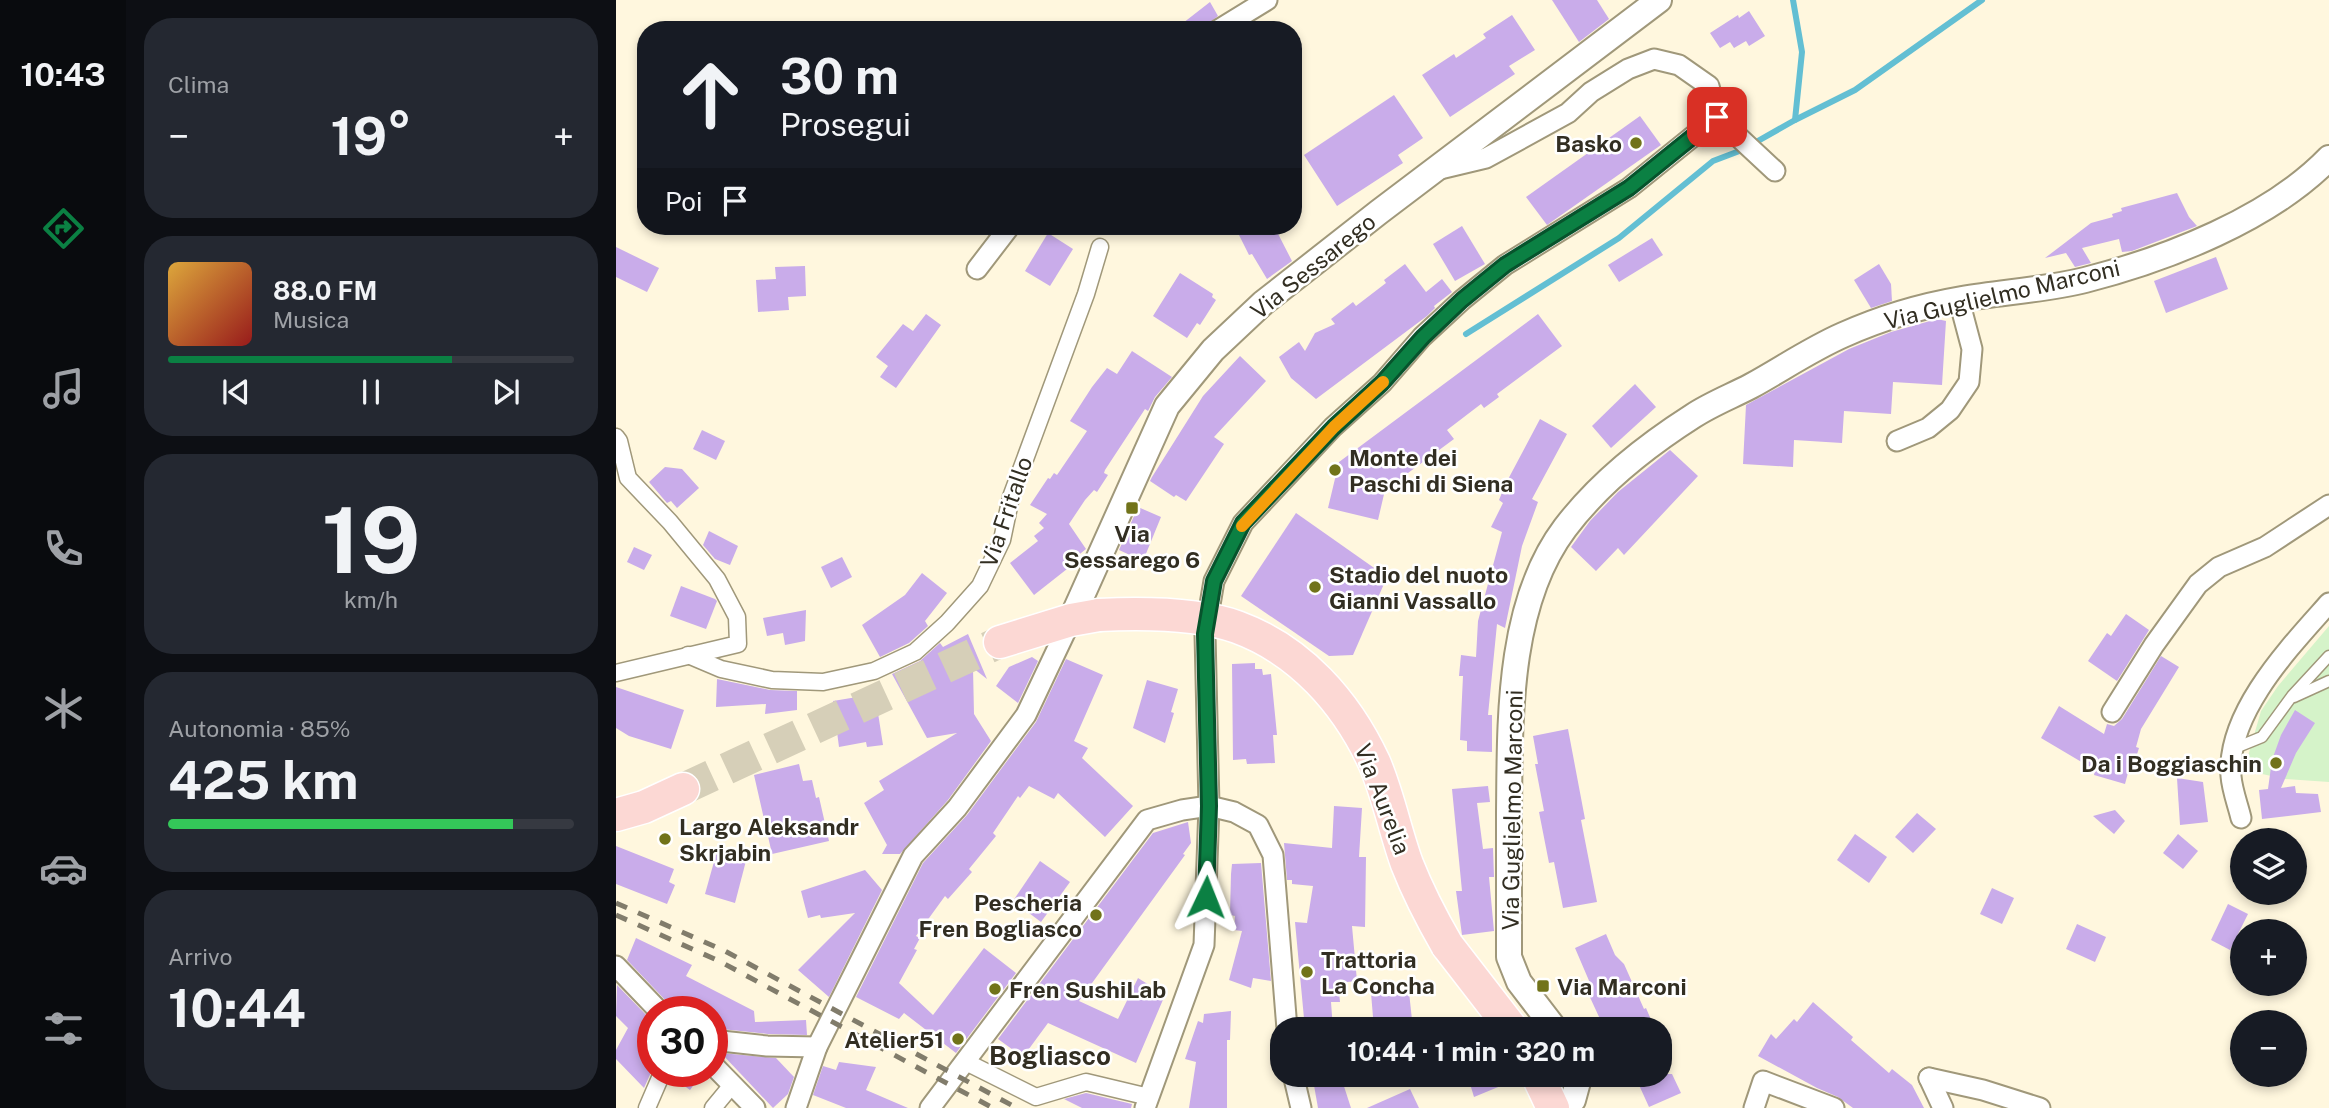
<!DOCTYPE html>
<html lang="it">
<head>
<meta charset="utf-8">
<style>
	:root { --surface:#171b24; --page:#242831; --text:#f1f3f6; --muted:#9ea1a6; --line:#363941; --accent:#0b8043 }
	body { margin:0; font-family:"Public Sans",sans-serif; background:var(--page); color:var(--text); height:100vh; display:flex; flex-direction:column; font-size:26px; white-space:nowrap }
	* { box-sizing:border-box; margin:0 }
	p { font-size:23px; color:var(--muted) }
	.icon { flex:none; width:38px; height:38px; fill:none; stroke:currentColor; stroke-width:2; stroke-linecap:round; stroke-linejoin:round }
	.map { position:relative; flex:1; overflow:hidden }
	.drawer { display:flex; flex-direction:column; gap:18px; padding:18px; background:#0d0f14; width:490px }
	.drawer>* { flex:none }
	.banner { position:absolute; left:21px; top:21px; width:665px; height:214px; border-radius:28px; box-shadow:0 4px 10px #0003; background:#171b24; color:var(--text); overflow:hidden }
	.controls { position:absolute; left:1614px; top:828px; display:grid; gap:14px }
	.controls a { display:grid; place-items:center; width:77px; height:77px; border-radius:50%; background:var(--surface); box-shadow:0 4px 10px #0003; font-size:35px }
	.speed { position:absolute; left:21px; top:996px; display:flex; gap:14px; font-size:35px; font-weight:700; text-align:center }
	.speed>* { display:grid; place-content:center; width:91px; height:91px; border-radius:50%; background:var(--surface); box-shadow:0 4px 10px #0003; line-height:1 }
	.speed .limit { border:10px solid #d22; background:#fff; color:#111 }
	.pin { position:absolute; display:grid; place-items:center; width:60px; height:60px; color:#fff; margin:-30px; border-radius:14px; box-shadow:0 4px 10px #0006 }
	.me { position:absolute; width:77px; margin:-38px; rotate:2deg; stroke-linejoin:round; filter:drop-shadow(0 0 5px #0008) }
	.turn { display:flex; align-items:center; gap:24px; height:147px; padding:0 28px; font-size:32px }
	.turn .icon { width:91px; height:91px; stroke-width:2.5 }
	.turn b { display:block; font-size:49px; line-height:60px }
	.then { display:flex; align-items:center; height:66px; padding:0 28px; background:#0003; gap:14px; font-size:26px }
	.big { font-size:52px; font-weight:700; line-height:1.1 }
	.drawer .tile { flex:1; display:flex; flex-direction:column; justify-content:center; gap:10px; min-width:0; padding:0 24px; border-radius:28px; background:var(--page) }
	.drawer .dial { align-items:center; gap:0 }
	.dial b { font-size:91px; line-height:1 }
	.song { display:flex; align-items:center; gap:21px }
	.cover { width:84px; height:84px; border-radius:10px; background:linear-gradient(135deg,hsl(40 70% 55%),hsl(0 70% 35%)) }
	.played { height:7px; border-radius:4px; background:linear-gradient(90deg,var(--accent) 70%,var(--line) 70%) }
	.keys { display:flex; justify-content:space-around; direction:ltr }
	.heat { display:flex; justify-content:space-between; align-items:center; font-size:38px; direction:ltr }
	.charge { height:10px; border-radius:5px; background:linear-gradient(90deg,#34c759 85%,var(--line) 0) }
	.trip { position:absolute; left:654px; top:1017px; width:402px; height:70px; border-radius:28px; background:var(--surface); box-shadow:0 4px 10px #0003; font-weight:700; line-height:70px; text-align:center }
	main { display:flex; flex:1; min-height:0 }
	.dock { display:flex; flex-direction:column; width:126px; justify-content:space-around; align-items:center; background:#090b0e; color:var(--muted) }
	.dock .icon { width:49px; height:49px }
	.dock .selected { color:var(--accent) }
	.dock b { font-size:32px; color:var(--text) }
	.map>svg:first-child { display:block }
	.green { fill:#d5f3c9 }
	.lines { fill:none; stroke-linecap:round; stroke-linejoin:round }
	.stream { stroke:#63bfd3; stroke-width:6 }
	.building { fill:#c9acea }
	.primary-tunnel { stroke:#d6cfb8; stroke-width:32; stroke-dasharray:32 16; stroke-linecap:butt }
	.service-casing { stroke:#a0987a; stroke-width:13 }
	.pedestrian-casing { stroke:#a0987a; stroke-width:19 }
	.minor-casing { stroke:#a0987a; stroke-width:23 }
	.tertiary-casing { stroke:#a0987a; stroke-width:28 }
	.primary-casing { stroke:#fff; stroke-width:35 }
	.service { stroke:#fff; stroke-width:10 }
	.pedestrian { stroke:#fff; stroke-width:16 }
	.minor { stroke:#fff; stroke-width:19 }
	.tertiary { stroke:#fff; stroke-width:24 }
	.primary { stroke:#fcd8d4; stroke-width:32 }
	.rail { stroke:#817c6b; stroke-width:5; stroke-dasharray:12 12; stroke-linecap:butt }
	.primary-bridge-casing { stroke:#fff; stroke-width:35; stroke-linecap:butt }
	.primary-bridge { stroke:#fcd8d4; stroke-width:32 }
	.route-casing { stroke:#07532c; stroke-width:18 }
	.route { stroke:#0b8043; stroke-width:12 }
	.slow { stroke:#f59e0b; stroke-width:12 }
	.poi-dot { fill:#71731a; stroke:#fff; stroke-width:2.5 }
	.labels { text-anchor:middle; dominant-baseline:central; stroke-width:5; stroke-linejoin:round; paint-order:stroke }
	.poi-label { font-size:23px; font-weight:bold; fill:#322e22; stroke:#fff; text-anchor:start }
	.street-label { font-size:23px; fill:#322e22; stroke:#fff }
	.quarter-label { font-size:26px; font-weight:bold; fill:#322e22; stroke:#fff }
</style>
</head>
<body>
<main>
<nav class="dock">
<b>10:43</b>
<svg class="icon selected" aria-label="directions" viewBox="0 0 24 24"><path d="M12 3l9 9-9 9-9-9zM9 14v-3h6M13 9l2 2-2 2"/></svg>
<svg class="icon" aria-label="music" viewBox="0 0 24 24"><path d="M9 18V5l10-2v13"/><circle cx="6" cy="18" r="3"/><circle cx="16" cy="16" r="3"/></svg>
<svg class="icon" aria-label="phone" viewBox="0 0 24 24"><path d="M5 4h4l2 5-3 2q2 4 5 5l2-3 5 2v4C11 20 4 13 5 4z"/></svg>
<svg class="icon" aria-label="climate" viewBox="0 0 24 24"><path d="M12 3v18M4 7l16 10M4 17L20 7"/></svg>
<svg class="icon" aria-label="car" viewBox="0 0 24 24"><path d="M5 17H2v-5l4-1 3-4h7l3 4 3 1v5h-3M9 17h6M6 11h13"/><circle cx="7" cy="17" r="2"/><circle cx="17" cy="17" r="2"/></svg>
<svg class="icon" aria-label="filters" viewBox="0 0 24 24"><path d="M4 7h16M4 17h16"/><circle cx="9" cy="7" r="2"/><circle cx="15" cy="17" r="2"/></svg>
</nav>
<section class="drawer">
<div class="tile"><p>Clima</p>
<div class="heat"><a>−</a><b class="big">19°</b><a>+</a></div>
</div>
<div class="tile">
<div class="song"><i class="cover"></i><div><b>88.0 FM</b><p>Musica</p></div></div>
<div class="played"></div>
<div class="keys"><svg class="icon" aria-label="previous" viewBox="0 0 24 24"><path d="M18 5L8 12l10 7zM5 5v14"/></svg><svg class="icon" aria-label="pause" viewBox="0 0 24 24"><path d="M8 5v14M16 5v14"/></svg><svg class="icon" aria-label="next" viewBox="0 0 24 24"><path d="M6 5l10 7-10 7zM19 5v14"/></svg></div>
</div>
<div class="tile dial"><b>19</b><p>km/h</p></div>
<div class="tile"><p>Autonomia · 85%</p><b class="big">425 km</b><div class="charge"></div></div>
<div class="tile"><p>Arrivo</p><b class="big">10:44</b></div>
</section>
<div class="map">
<svg width="1713" height="1108" viewBox="0 0 1713 1108">
	<rect width="100%" height="100%" fill="#fff7de"/>
	<polygon class="green" points="1713,626 1713,782 1669,779 1628,770 1645,711 1662,686"/>
	<g class="lines">
		<g class="stream">
			<polyline points="1179,120 1239,90 1366,0"/>
			<polyline points="850,334 1003,238 1097,161 1126,150 1179,120 1186,52 1177,0"/>
		</g>
	</g>
	<g class="building">
		<polygon points="936,0 981,0 993,19 963,42"/>
		<polygon points="594,2 602,16 592,24 590,30 558,30"/>
		<polygon points="1133,11 1149,36 1133,46 1130,41 1118,48 1114,42 1104,48 1094,33 1122,15 1123,18"/>
		<polygon points="896,15 919,50 893,66 899,74 834,117 806,75 838,54 840,58 870,38 867,34"/>
		<polygon points="778,95 807,138 782,155 787,163 721,206 688,155"/>
		<polygon points="1024,116 1045,145 931,225 910,197"/>
		<polygon points="1561,193 1573,217 1581,226 1516,251 1506,252 1503,239 1466,248 1475,263 1459,267 1450,253 1429,258 1475,223 1497,217 1496,214 1506,211 1505,208"/>
		<polygon points="641,226 658,226 676,261 651,279 636,254 633,255 623,235"/>
		<polygon points="846,226 869,264 839,281 817,244"/>
		<polygon points="432,233 457,249 434,286 409,271"/>
		<polygon points="1036,238 1047,255 1003,282 992,265"/>
		<polygon points="0,247 43,268 31,292 0,277"/>
		<polygon points="1600,257 1612,289 1550,313 1538,281"/>
		<polygon points="789,264 810,292 826,279 836,292 818,306 819,308 811,316 700,399 675,378 663,357 683,342 689,351 699,333 719,324 715,319 737,302 740,306 770,283 768,280"/>
		<polygon points="1263,264 1275,284 1276,301 1255,308 1238,280"/>
		<polygon points="189,266 190,296 172,297 173,310 142,312 140,280 160,279 159,267"/>
		<polygon points="564,273 597,294 596,297 600,300 584,325 581,323 571,338 537,316"/>
		<polygon points="310,314 325,325 280,388 264,377 272,366 260,357 287,324 297,331"/>
		<polygon points="922,314 946,346 881,394 883,397 868,408 865,404 831,430 838,439 769,490 762,520 712,508 723,462"/>
		<polygon points="1321,319 1330,321 1326,385 1277,382 1275,414 1228,411 1226,443 1178,440 1177,467 1127,464 1130,405 1233,349 1275,332"/>
		<polygon points="516,351 556,377 539,397 532,411 529,409 489,470 488,473 492,475 481,492 478,490 469,500 453,524 470,549 449,566 451,569 418,595 394,563 422,541 418,536 428,528 423,523 431,514 414,505 432,478 434,479 438,473 441,475 471,431 454,421 476,387 491,368 501,374"/>
		<polygon points="624,356 650,381 598,437 608,444 570,501 560,495 558,497 534,481 536,477 587,396"/>
		<polygon points="1019,384 1040,407 995,448 976,426"/>
		<polygon points="924,419 951,434 916,499 922,502 906,546 889,628 881,624 872,715 876,715 876,752 851,751 851,741 844,740 847,676 843,676 845,655 860,657 862,621 886,532 875,527 887,503 883,500 889,485"/>
		<polygon points="86,430 109,441 100,460 77,449"/>
		<polygon points="1054,450 1082,476 1008,555 1002,548 980,571 955,547 974,521 1002,492"/>
		<polygon points="49,467 66,469 83,488 61,508 55,501 51,503 33,482"/>
		<polygon points="522,507 545,517 527,561 503,550"/>
		<polygon points="680,513 771,577 737,655 713,656 625,596"/>
		<polygon points="93,531 122,546 114,565 99,559 87,545"/>
		<polygon points="18,547 36,555 28,570 11,562"/>
		<polygon points="226,557 236,577 215,588 205,567"/>
		<polygon points="306,573 331,593 309,621 312,626 293,643 264,657 246,625 289,595"/>
		<polygon points="65,586 99,599 101,601 90,629 54,616"/>
		<polygon points="190,610 189,641 169,645 167,633 151,636 147,618"/>
		<polygon points="1510,614 1533,630 1501,681 1472,661 1491,633 1495,636"/>
		<polygon points="352,634 371,679 357,668 358,714 375,741 332,800 284,854 266,854 271,845 248,803 268,790 263,781 341,733 311,738 276,674 304,661 324,643 327,647"/>
		<polygon points="1545,656 1563,667 1525,729 1520,747 1523,748 1516,770 1513,769 1509,784 1478,775 1479,770 1425,738 1443,706 1488,734 1491,724 1498,726 1506,719"/>
		<polygon points="416,657 422,661 402,703 380,686 393,667"/>
		<polygon points="450,659 487,675 458,741 472,748 466,758 517,806 489,837 442,793 438,799 413,786 404,798 402,796 377,833 380,836 353,869 356,872 332,899 329,896 300,936 304,938 298,949 301,950 283,983 317,1015 368,948 400,973 340,1053 288,1013 283,1019 240,997 307,863 351,815 420,722"/>
		<polygon points="639,663 639,669 646,669 647,675 655,674 661,735 657,735 659,763 631,764 630,759 617,760 616,664"/>
		<polygon points="101,679 154,690 181,691 181,710 149,714 150,704 100,707"/>
		<polygon points="531,680 562,689 555,712 558,713 549,743 517,728"/>
		<polygon points="0,687 68,710 55,749 13,736 0,728"/>
		<polygon points="259,694 267,745 251,747 250,742 223,747 217,701"/>
		<polygon points="1679,710 1699,723 1680,753 1665,788 1679,786 1680,793 1702,794 1705,812 1646,819 1643,790 1652,789 1656,760 1665,735"/>
		<polygon points="952,729 969,819 965,820 981,902 947,908 938,862 933,863 923,812 928,811 919,764 922,764 917,736"/>
		<polygon points="183,764 187,781 196,780 200,798 203,797 213,841 156,854 138,775"/>
		<polygon points="1561,778 1587,782 1592,822 1564,825"/>
		<polygon points="872,786 874,802 861,803 867,849 877,848 878,877 873,877 878,931 846,935 840,891 846,891 836,789"/>
		<polygon points="718,806 746,808 743,857 750,857 749,927 736,926 741,981 722,983 724,1002 715,1002 717,1029 689,1029 679,922 691,923 697,886 676,884 676,880 671,880 668,843 716,848"/>
		<polygon points="1499,810 1509,821 1498,834 1477,816"/>
		<polygon points="1301,813 1320,829 1297,853 1279,837"/>
		<polygon points="572,822 575,843 567,854 569,855 463,1001 502,1019 522,978 549,995 520,1063 432,1023 407,1057 382,1039 537,833"/>
		<polygon points="1239,834 1271,857 1253,883 1221,860"/>
		<polygon points="1562,834 1582,851 1567,869 1547,853"/>
		<polygon points="0,846 58,869 53,882 59,885 51,904 0,884"/>
		<polygon points="101,851 131,857 119,903 89,894"/>
		<polygon points="424,861 454,882 425,922 397,901"/>
		<polygon points="645,863 655,981 637,978 635,988 613,980 626,931 618,930 619,916 614,915 615,874 616,864"/>
		<polygon points="249,870 266,890 213,997 182,970 239,913 205,918 204,915 192,918 185,891"/>
		<polygon points="1376,888 1398,898 1386,924 1364,914"/>
		<polygon points="1612,904 1632,914 1614,950 1595,940"/>
		<polygon points="1461,924 1490,937 1479,962 1450,949"/>
		<polygon points="990,934 999,955 1008,964 1028,1009 1030,1008 1039,1029 990,1029 986,1018 984,1019 972,993 977,990 959,948"/>
		<polygon points="20,938 76,965 70,976 138,1011 139,1022 190,1020 191,1035 152,1034 96,1028 96,1012 56,1012 53,1004 11,960"/>
		<polygon points="1,985 37,1022 37,1068 28,1088 0,1059 0,1050 12,1028 0,1016"/>
		<polygon points="793,992 797,1029 758,1029 755,993"/>
		<polygon points="1197,1002 1237,1037 1235,1040 1273,1073 1276,1069 1296,1085 1308,1108 1237,1108 1222,1097 1201,1088 1142,1056 1155,1034 1160,1039 1178,1019 1181,1022"/>
		<polygon points="615,1011 614,1040 611,1040 611,1108 573,1108 580,1062 569,1059 582,1021 587,1023 588,1014"/>
		<polygon points="105,1053 160,1058 178,1077 172,1094 157,1108"/>
		<polygon points="223,1062 260,1067 250,1090 292,1108 230,1108 197,1095 207,1066 220,1070"/>
		<polygon points="57,1071 86,1071 87,1072 74,1090 56,1077"/>
		<polygon points="696,1074 724,1074 735,1108 702,1108"/>
		<polygon points="851,1074 903,1074 904,1078 858,1097"/>
		<polygon points="1018,1074 1056,1074 1065,1093 1033,1107"/>
		<polygon points="794,1089 803,1108 751,1108"/>
		<polygon points="470,1093 516,1104 515,1108 466,1108 448,1099"/>
	</g>
	<g class="lines">
		<polyline class="primary-tunnel" points="67,789 384,642"/>
		<defs>
			<g id="service">
				<polyline points="1678,697 1713,681"/>
				<polyline points="1619,748 1646,737 1676,696 1713,656"/>
			</g>
			<g id="pedestrian">
				<polyline points="0,437 3,441 12,478 54,522 101,579 121,617 122,644 0,673"/>
				<polyline points="72,655 105,669 156,680 207,682 258,671 299,652 331,623 364,586 386,540 395,497 470,294 484,247"/>
				<polyline points="348,1061 420,1097 470,1082 533,1097"/>
				<polyline points="31,1108 47,1071"/>
				<polyline points="97,1108 116,1085"/>
			</g>
			<g id="minor">
				<polyline points="602,30 651,0"/>
				<polyline points="1101,117 1159,171"/>
				<polyline points="361,269 394,226"/>
				<polyline points="1281,441 1312,428 1334,410 1353,382 1356,349 1343,300"/>
				<polyline points="1496,712 1538,645 1582,584 1603,567 1649,547 1713,505"/>
				<path d="M1625,818C1622,805 1616,790 1615,776C1610,713 1674,647 1713,603"/>
				<polyline points="0,966 44,1012"/>
				<polyline points="96,1040 151,1046 201,1047"/>
				<polyline points="96,1064 139,1108"/>
				<polyline points="677,1074 685,1108"/>
				<polyline points="1313,1078 1367,1090 1424,1108"/>
				<polyline points="1313,1078 1327,1108"/>
				<polyline points="180,1108 201,1047 297,856 341,808 410,715 455,620"/>
				<polyline points="314,1108 531,820 566,810 593,806 618,812 642,825 657,855 671,1029"/>
				<polyline points="529,1108 588,945 593,806 589,634 598,581 627,523 717,427 766,383 806,337 846,300 889,265 1013,188 1101,117 1093,86 1063,65 1038,59 1012,69 975,92 952,113 870,158 824,169"/>
				<polyline points="1138,1108 1147,1081 1218,1108"/>
			</g>
			<g id="tertiary">
				<polyline points="455,620 551,406 597,350 647,303 763,212 1043,0"/>
				<path d="M939,1029L903,982L893,957C893,909 893,861 893,813C894,721 891,605 949,528C983,483 1030,446 1077,416C1095,404 1116,396 1135,386C1166,369 1195,349 1227,335C1265,318 1305,306 1346,299C1387,292 1429,290 1469,280C1551,259 1654,219 1713,158"/>
				<polyline points="947,1108 957,1100 963,1078 962,1074"/>
			</g>
			<g id="primary">
				<polyline points="384,642 455,620 483,615"/>
				<polyline points="0,815 28,807 67,789"/>
				<polyline points="831,945 896,1029"/>
				<polyline points="921,1074 937,1108"/>
			</g>
		</defs>
		<use href="#service" class="service-casing"/>
		<use href="#pedestrian" class="pedestrian-casing"/>
		<use href="#minor" class="minor-casing"/>
		<use href="#tertiary" class="tertiary-casing"/>
		<use href="#primary" class="primary-casing"/>
		<use href="#service" class="service"/>
		<use href="#pedestrian" class="pedestrian"/>
		<use href="#minor" class="minor"/>
		<use href="#tertiary" class="tertiary"/>
		<use href="#primary" class="primary"/>
		<g class="rail">
			<polyline points="0,903 109,951 401,1108"/>
			<polyline points="0,915 103,961 377,1108"/>
		</g>
		<defs>
			<path id="primary-bridge" d="M483,615C525,613 581,613 621,627C684,650 730,702 758,762C772,794 779,831 791,864C802,892 816,919 831,945"/>
		</defs>
		<use href="#primary-bridge" class="primary-bridge-casing"/>
		<use href="#primary-bridge" class="primary-bridge"/>
	</g>
	<g class="lines">
		<defs>
			<polyline id="route" points="590,897 593,806 589,634 598,581 627,523 718,427 766,383 807,337 846,300 889,265 1013,188 1101,117"/>
		</defs>
		<use href="#route" class="route-casing"/>
		<use href="#route" class="route"/>
		<polyline class="slow" points="626,526 718,427 767,382"/>
	</g>
	<g class="poi-dot">
		<circle cx="1020" cy="143" r="7"/>
		<circle cx="719" cy="470" r="7"/>
		<rect x="509" y="501" width="14" height="14" rx="3.5"/>
		<circle cx="699" cy="587" r="7"/>
		<circle cx="1660" cy="763" r="7"/>
		<circle cx="49" cy="839" r="7"/>
		<circle cx="480" cy="915" r="7"/>
		<circle cx="691" cy="972" r="7"/>
		<rect x="920" y="979" width="14" height="14" rx="3.5"/>
		<circle cx="379" cy="989" r="7"/>
		<circle cx="342" cy="1039" r="7"/>
	</g>
	<g class="labels">
		<g class="poi-label">
			<text x="1006" y="143" text-anchor="end">Basko</text>
			<text x="733" y="457">Monte dei<tspan x="733" dy="26">Paschi di Siena</tspan></text>
			<text x="516" y="533" text-anchor="middle">Via<tspan x="516" dy="26">Sessarego 6</tspan></text>
			<text x="713" y="574">Stadio del nuoto<tspan x="713" dy="26">Gianni Vassallo</tspan></text>
			<text x="1646" y="763" text-anchor="end">Da i Boggiaschin</text>
			<text x="63" y="826">Largo Aleksandr<tspan x="63" dy="26">Skrjabin</tspan></text>
			<text x="466" y="902" text-anchor="end">Pescheria<tspan x="466" dy="26">Fren Bogliasco</tspan></text>
			<text x="705" y="959">Trattoria<tspan x="705" dy="26">La Concha</tspan></text>
			<text x="941" y="986">Via Marconi</text>
			<text x="393" y="989">Fren SushiLab</text>
			<text x="328" y="1039" text-anchor="end">Atelier51</text>
		</g>
		<g class="street-label">
			<text transform="translate(697 266) rotate(-39)">Via Sessarego</text>
			<text transform="translate(1386 294) rotate(-13)">Via Guglielmo Marconi</text>
			<text transform="translate(390 512) rotate(-71)">Via Fritallo</text>
			<text transform="translate(767 799) rotate(69)">Via Aurelia</text>
			<text transform="translate(896 810) rotate(-89)">Via Guglielmo Marconi</text>
		</g>
		<g class="quarter-label">
			<text x="434" y="1055">Bogliasco</text>
		</g>
	</g>
</svg>
<div class="controls">
<a><svg class="icon" aria-label="layers" viewBox="0 0 24 24"><path d="M12 4l9 5-9 5-9-5zM3 14l9 5 9-5"/></svg></a>
<a>+</a>
<a>−</a>
</div>
<div class="speed"><div class="limit">30</div></div>
<div class="pin" style="left:1101px;top:117px;background:#d93025"><svg class="icon" aria-label="arrive" viewBox="0 0 24 24"><path d="M6 21V4h12l-3 4 3 4H6"/></svg></div>
<svg class="me" style="left:590px;top:897px" viewBox="-20 -20 40 40"><path d="M0-17L14 15 0 8-14 15z" fill="#0b8043" stroke="#fff" stroke-width="4"/></svg>
<div class="trip">10:44 · 1 min · 320 m</div>
<div class="banner">
<div class="turn"><svg class="icon" aria-label="ahead" viewBox="0 0 24 24"><path d="M12 20V5M6 11l6-6 6 6"/></svg><div><b>30 m</b>Prosegui</div></div>
<div class="then">Poi<svg class="icon" aria-label="arrive" viewBox="0 0 24 24"><path d="M6 21V4h12l-3 4 3 4H6"/></svg></div>
</div>
</div>
</main>
</body>
</html>
